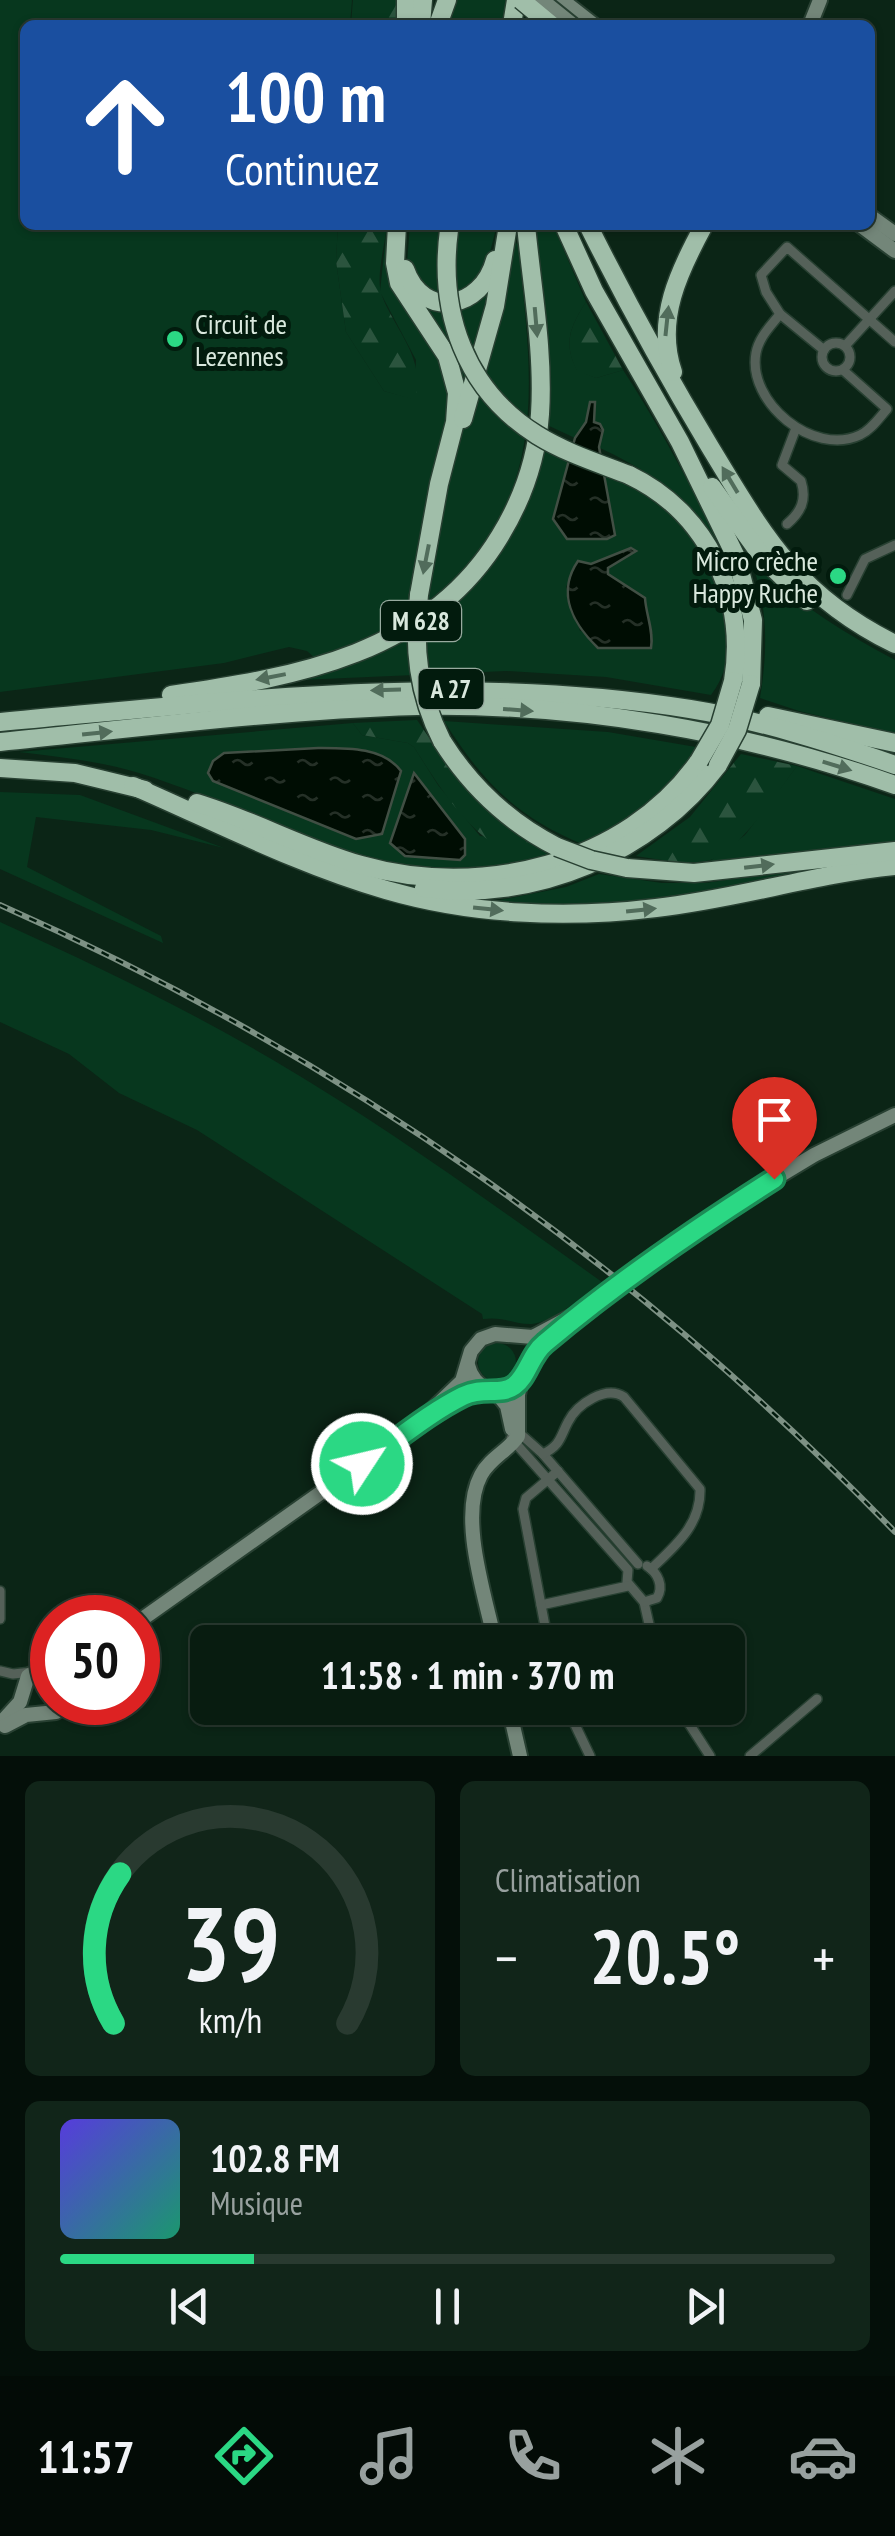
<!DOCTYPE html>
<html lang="fr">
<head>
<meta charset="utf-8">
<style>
	:root { --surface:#081c10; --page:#112519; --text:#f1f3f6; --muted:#98a19f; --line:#293a30; --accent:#2bd884 }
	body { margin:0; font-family:"PT Sans Narrow",sans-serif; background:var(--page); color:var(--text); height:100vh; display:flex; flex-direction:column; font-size:38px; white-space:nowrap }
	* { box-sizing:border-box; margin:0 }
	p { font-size:32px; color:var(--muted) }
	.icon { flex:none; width:55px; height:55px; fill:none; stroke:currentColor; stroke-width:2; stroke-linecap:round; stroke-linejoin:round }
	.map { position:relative; height:1756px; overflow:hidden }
	.drawer { display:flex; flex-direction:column; gap:25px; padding:25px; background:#040f09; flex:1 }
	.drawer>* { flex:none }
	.hud { position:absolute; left:20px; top:20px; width:855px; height:210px; border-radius:15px; box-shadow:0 2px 8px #0004,0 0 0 2px var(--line); background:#1a4fa0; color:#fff; overflow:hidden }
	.speed { position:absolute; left:30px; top:1595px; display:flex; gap:20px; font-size:50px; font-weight:700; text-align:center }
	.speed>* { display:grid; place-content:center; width:130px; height:130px; border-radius:50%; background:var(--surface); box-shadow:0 2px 8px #0004,0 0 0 2px var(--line); line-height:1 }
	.speed .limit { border:15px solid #d22; background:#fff; color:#111 }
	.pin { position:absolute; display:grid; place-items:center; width:85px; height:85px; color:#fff; margin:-102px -42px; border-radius:50% 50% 50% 0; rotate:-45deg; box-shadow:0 0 10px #0007 }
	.pin .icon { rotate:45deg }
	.me { position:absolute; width:110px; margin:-55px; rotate:55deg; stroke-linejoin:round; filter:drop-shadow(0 0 8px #0008) }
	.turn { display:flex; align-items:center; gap:35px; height:210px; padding:0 40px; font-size:45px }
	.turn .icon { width:130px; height:130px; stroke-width:2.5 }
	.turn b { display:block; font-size:70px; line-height:85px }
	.big { font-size:75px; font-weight:600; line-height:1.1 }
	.drawer .tile { flex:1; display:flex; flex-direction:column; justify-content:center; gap:15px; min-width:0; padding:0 35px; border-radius:15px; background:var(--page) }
	.drawer .dial { align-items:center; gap:0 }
	.dial svg { height:260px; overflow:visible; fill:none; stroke:var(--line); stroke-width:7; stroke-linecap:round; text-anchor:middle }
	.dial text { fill:var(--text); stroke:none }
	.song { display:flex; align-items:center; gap:30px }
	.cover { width:120px; height:120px; border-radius:15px; background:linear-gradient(135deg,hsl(250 70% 55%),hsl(160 70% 35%)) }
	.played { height:10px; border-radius:5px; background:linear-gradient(90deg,var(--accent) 25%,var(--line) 25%) }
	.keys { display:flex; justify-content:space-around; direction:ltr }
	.heat { display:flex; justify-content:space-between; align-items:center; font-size:55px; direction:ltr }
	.drawer .tiles { flex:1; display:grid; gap:25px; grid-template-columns:1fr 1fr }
	.tile:last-child { grid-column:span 2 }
	.trip { position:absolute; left:190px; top:1625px; width:555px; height:100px; border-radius:15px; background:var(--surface); box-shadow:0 2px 8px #0004,0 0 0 2px var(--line); font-weight:600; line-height:100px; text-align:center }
	.dock { display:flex; height:160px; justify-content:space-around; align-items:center; background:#030b06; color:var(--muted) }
	.dock .icon { width:70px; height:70px }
	.dock .on { color:var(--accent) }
	.dock b { font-size:45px; color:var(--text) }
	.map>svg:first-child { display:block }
	.green { fill:#07371e; fill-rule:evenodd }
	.forest { fill:url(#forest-firs) }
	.water { fill:url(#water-ripples); stroke:#414f44; stroke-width:2.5 }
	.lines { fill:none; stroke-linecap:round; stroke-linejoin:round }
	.street-casing { stroke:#284032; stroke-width:12 }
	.secondary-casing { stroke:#284032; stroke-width:18 }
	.highway-casing { stroke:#284032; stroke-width:21 }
	.street { stroke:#556159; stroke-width:9 }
	.secondary { stroke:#738679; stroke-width:14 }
	.highway { stroke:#a0bea9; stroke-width:18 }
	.rail-casing { stroke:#7d9184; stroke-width:6 }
	.rail { stroke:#021b0d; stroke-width:2.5; stroke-dasharray:8; stroke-linecap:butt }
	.secondary-bridge-casing { stroke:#284032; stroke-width:18; stroke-linecap:butt }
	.highway-bridge-casing { stroke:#284032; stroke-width:21; stroke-linecap:butt }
	.secondary-bridge { stroke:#738679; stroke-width:14 }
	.highway-bridge { stroke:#a0bea9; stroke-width:18 }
	.oneway { fill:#516c5b }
	.route-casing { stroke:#1c8c56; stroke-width:25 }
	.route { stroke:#2bd884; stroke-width:18 }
	.poi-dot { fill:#2bd884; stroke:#021b0d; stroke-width:4 }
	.labels { text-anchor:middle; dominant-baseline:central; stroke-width:10; stroke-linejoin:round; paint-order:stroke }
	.shield { fill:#021b0d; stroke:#98aa9f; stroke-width:2.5 }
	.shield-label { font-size:25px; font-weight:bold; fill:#d9e8dd }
	.poi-label { font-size:28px; fill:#d9e8dd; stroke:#021b0d; text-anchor:start }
</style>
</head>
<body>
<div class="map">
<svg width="895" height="1756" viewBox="0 0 895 1756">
	<defs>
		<pattern id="forest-firs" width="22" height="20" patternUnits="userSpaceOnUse" patternTransform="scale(2.5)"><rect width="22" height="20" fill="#07371e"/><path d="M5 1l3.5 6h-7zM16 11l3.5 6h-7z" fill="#2b543e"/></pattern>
		<pattern id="water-ripples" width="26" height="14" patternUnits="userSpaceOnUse" patternTransform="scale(2.5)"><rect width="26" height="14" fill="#000d03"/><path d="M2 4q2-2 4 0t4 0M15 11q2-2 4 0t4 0" fill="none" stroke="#253027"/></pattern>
	</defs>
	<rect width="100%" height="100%" fill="#0b2516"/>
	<g class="green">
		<polygon points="0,0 352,0 350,25 25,25 25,225 338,225 336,261 346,332 384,391 414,399 416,360 380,292 387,225 391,225 431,342 447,373 450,406 407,618 364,642 315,658 307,651 289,647 224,663 0,692"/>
		<polygon points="452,0 510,0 505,25 442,25"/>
		<polygon points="410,225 444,225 455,231 456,225 497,225 484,275 459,296 429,293 407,263"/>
		<path d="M537,225H553L586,302C570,327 563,343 577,370L596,378L623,370C661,428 693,491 725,553L724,557C692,501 656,474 598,447L590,402L586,422L575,438L545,424L534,226Z"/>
		<path d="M513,242L518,244C529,356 549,463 473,560C459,578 440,592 423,607L440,516Z"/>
		<polygon points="489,291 464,402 412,292 471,305"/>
		<path d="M545,444C627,483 721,515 727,622C729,649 728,673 711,695L606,677L506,671L300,680C394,654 476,606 521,517C533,494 538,468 545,444ZM635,551L608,568V575L645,598L646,619L653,634L580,631L566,587L578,562L590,564Z"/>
		<path d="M751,560C795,602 842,632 895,660V734L799,711L760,698C768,649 768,607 751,560Z"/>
		<path d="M444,721L608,732L696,747C670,795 629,819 582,844C516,817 481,780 444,721Z"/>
		<path d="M353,723L362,735L408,743L414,747L438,785L480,836L531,841L555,854C389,904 289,820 139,773C100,761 59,757 19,752Z"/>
		<path d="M797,766L895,799V844C833,845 772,863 710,861L745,835Z"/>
		<polygon points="0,792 80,795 224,848 151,830 36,817 27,867 161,936 163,943 0,869"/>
		<path d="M864,861C740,886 616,915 490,902L566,887L599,874L662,883H705Z"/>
		<path d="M0,922C93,964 185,1008 273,1060C387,1127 494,1205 602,1282C586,1295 553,1322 532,1324C516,1325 504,1316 483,1319L482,1314L197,1130L119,1093L69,1054L0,1022Z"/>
		<circle cx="497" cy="1362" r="19"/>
	</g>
	<g class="forest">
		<polygon points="353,0 398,0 397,25 351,25"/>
		<path d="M338,225H387C385,245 375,278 382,296C396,332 426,358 415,400L384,391L346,332L336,261Z"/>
		<path d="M586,302L623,370L596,378L577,371C563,343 570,327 586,302Z"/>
		<path d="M417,720C451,771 480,805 531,841L505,851C464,828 439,786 414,747L408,743L362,735L353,723Z"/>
		<path d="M741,754L797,766C778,791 737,856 706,861C683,865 658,859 636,856L690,817Z"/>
	</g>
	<g class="water">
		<polygon points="590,402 595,402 594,422 600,424 603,430 599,447 615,535 607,539 567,539 553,519 575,438 586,422"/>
		<path d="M631,548L636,551L608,568V574L645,598C646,615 654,631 651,648H598C573,624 556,593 578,561L591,564Z"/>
		<path d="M318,748C347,748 383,747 401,771L382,834L356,839L213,781L208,773L213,761L224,753Z"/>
		<polygon points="414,773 465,839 465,855 460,860 405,856 390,843"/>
	</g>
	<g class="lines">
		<defs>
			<g id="street">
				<polyline points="780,314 824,350"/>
				<circle cx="836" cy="357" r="14"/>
				<polyline points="845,346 895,291"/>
				<path d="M843,370L887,409C879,418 871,430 860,435C813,457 747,402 756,353C759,337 770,327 780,314L766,292L761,275L787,247L895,342"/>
				<path d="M787,524C801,512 807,500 801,481L782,465L796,428"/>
				<polyline points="847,595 865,559 895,545"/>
				<polyline points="516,1430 543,1454 638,1564"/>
				<polyline points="511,1438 628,1570 627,1582 644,1602 653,1642"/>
				<path d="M543,1454C561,1445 560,1437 568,1422C577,1404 606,1385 624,1397L700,1489C701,1525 675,1546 651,1569"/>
				<polyline points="0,1591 0,1619"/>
				<path d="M644,1602L657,1598C664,1586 658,1573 647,1566"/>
				<polyline points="541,1605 628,1586"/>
				<polyline points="548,1642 523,1509 526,1498 558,1471"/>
				<polyline points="0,1671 13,1674 32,1672"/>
				<polyline points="567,1708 590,1756"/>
				<polyline points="679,1708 710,1756"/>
				<polyline points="750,1756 817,1699"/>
			</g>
			<g id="secondary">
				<polyline points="562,0 594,25"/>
				<polyline points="810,25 820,0"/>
				<polyline points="870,216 895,234"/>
				<polyline points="860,225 895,251"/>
				<polyline points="584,1311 761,1187 814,1155 895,1115"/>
				<path d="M468,1365C473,1388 500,1402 518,1382C526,1374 527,1362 534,1353C541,1345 551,1338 559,1332"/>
				<polyline points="495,1391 507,1406 512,1429"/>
				<polyline points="444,1406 485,1389"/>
				<polyline points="138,1622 415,1426 462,1381 471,1351 481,1339 495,1334 533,1337 591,1306"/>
				<path d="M495,1642C486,1598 458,1517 481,1475C490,1458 508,1451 518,1436V1395L521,1378"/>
				<polyline points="509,1708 520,1756"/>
				<polyline points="0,1724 20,1702 28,1676 40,1669 52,1670"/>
				<polyline points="5,1726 26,1715 56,1712 66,1702"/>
			</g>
			<g id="highway">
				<polyline points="406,25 406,0"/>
				<polyline points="421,25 423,0"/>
				<polyline points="438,25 447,0"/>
				<polyline points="512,25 516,0"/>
				<polyline points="397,225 395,263 399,283 447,356 457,393 455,422 439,484 419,595"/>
				<polyline points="564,225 594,291 680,442 737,559 753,620 751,684"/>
				<path d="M588,225C626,301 666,374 710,447C764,536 797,596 895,644"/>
				<path d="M405,269C423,321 482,309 495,260"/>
				<path d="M673,372C655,320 679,271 704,225"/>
				<polyline points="463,419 495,306 508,225"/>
				<path d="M629,475C707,512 747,597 733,681"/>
				<polyline points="712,487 763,558 807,601"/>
				<path d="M171,695C296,677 429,654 500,536C522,500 537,457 540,414C544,352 532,288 526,225"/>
				<polyline points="768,716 895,743"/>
				<path d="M0,722C232,701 457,672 690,709C759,720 828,742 895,765"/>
				<path d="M442,741C471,787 508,822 557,847"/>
				<path d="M0,742C138,728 278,710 417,706C578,703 743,731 895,785"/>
				<polyline points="0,768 75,773 145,790"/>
				<path d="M133,786C216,822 299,865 386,890C472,915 567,919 656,908C737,899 814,874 895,866"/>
				<path d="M197,803C253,820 305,849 361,865C480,899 626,865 699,761"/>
				<polyline points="627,868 694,873 895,851"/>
				<path d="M424,888C534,903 652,853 718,765"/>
			</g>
		</defs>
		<use href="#street" class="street-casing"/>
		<use href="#secondary" class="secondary-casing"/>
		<use href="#highway" class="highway-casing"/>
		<use href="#street" class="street"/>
		<use href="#secondary" class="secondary"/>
		<use href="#highway" class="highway"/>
		<defs>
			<path id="rail" d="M0,905C338,1054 639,1267 895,1532"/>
		</defs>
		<use href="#rail" class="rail-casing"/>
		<use href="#rail" class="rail"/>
		<defs>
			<polyline id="secondary-bridge" points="542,0 573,25"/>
			<g id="highway-bridge">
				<polyline points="521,0 551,25"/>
				<path d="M449,230C438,312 465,390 537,435C566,453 598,463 629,475"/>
				<path d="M419,595C413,647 418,694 442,741"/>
				<polyline points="699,761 720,725 733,681"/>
				<polyline points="718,765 737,730 751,684"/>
				<polyline points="557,847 591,860 627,868"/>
			</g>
		</defs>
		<use href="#secondary-bridge" class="secondary-bridge-casing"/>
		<use href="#highway-bridge" class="highway-bridge-casing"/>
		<use href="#secondary-bridge" class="secondary-bridge"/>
		<use href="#highway-bridge" class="highway-bridge"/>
	</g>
	<defs><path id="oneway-solid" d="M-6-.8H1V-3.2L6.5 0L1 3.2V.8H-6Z" transform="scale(2.5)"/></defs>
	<g class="oneway">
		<use href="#oneway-solid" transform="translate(667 321) rotate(-84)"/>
		<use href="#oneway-solid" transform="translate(536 322) rotate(85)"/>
		<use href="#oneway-solid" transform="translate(730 480) rotate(-121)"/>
		<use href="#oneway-solid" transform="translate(426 559) rotate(101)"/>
		<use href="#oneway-solid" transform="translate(271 677) rotate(169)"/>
		<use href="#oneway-solid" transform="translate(386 690) rotate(178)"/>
		<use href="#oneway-solid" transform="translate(518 710) rotate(4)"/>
		<use href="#oneway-solid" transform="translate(97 733) rotate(-6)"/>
		<use href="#oneway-solid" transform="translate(837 766) rotate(17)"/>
		<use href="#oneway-solid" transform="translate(759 866) rotate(-7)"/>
		<use href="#oneway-solid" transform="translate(488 909) rotate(6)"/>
		<use href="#oneway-solid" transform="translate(641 910) rotate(-6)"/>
	</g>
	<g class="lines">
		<defs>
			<path id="route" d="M362,1464C396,1441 427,1414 463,1396C483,1386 500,1396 514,1386C528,1376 530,1355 545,1343C616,1283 695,1229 774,1179"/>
		</defs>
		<use href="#route" class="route-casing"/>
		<use href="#route" class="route"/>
	</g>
	<g class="poi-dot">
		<circle cx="175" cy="339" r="10"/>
		<circle cx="838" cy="576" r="10"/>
	</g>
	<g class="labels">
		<g class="shield">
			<rect x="381" y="601" width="80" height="40" rx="8"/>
			<rect x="418.5" y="669" width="65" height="40" rx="8"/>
		</g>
		<g class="shield-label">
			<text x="421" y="621">M 628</text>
			<text x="451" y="689">A 27</text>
		</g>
		<g class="poi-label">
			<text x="195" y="323">Circuit de<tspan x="195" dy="32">Lezennes</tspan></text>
			<text x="818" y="560" text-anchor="end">Micro crèche<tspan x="818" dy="32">Happy Ruche</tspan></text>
		</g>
	</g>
</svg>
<div class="speed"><div class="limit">50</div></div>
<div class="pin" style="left:774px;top:1179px;background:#d93025"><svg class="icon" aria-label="arrive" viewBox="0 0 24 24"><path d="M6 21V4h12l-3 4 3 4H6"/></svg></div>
<svg class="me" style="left:362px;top:1464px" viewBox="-20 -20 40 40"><circle r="17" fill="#2bd884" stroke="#fff" stroke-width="3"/><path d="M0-11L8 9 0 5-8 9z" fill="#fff"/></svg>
<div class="trip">11:58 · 1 min · 370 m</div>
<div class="hud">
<div class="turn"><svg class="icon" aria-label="ahead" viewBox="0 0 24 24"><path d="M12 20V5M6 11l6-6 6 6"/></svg><div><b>100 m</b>Continuez</div></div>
</div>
</div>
<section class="drawer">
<div class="tiles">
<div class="tile dial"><svg viewBox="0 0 100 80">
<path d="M14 69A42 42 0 1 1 86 69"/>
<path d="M14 69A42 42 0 0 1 16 23" stroke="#2bd884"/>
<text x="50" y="56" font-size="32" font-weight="700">39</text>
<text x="50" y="72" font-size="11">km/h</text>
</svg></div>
<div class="tile"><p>Climatisation</p>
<div class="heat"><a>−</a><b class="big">20.5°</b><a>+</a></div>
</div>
<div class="tile">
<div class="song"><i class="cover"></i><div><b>102.8 FM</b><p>Musique</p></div></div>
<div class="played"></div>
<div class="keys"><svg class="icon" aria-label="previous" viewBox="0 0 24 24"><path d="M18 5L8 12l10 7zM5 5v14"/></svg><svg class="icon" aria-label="pause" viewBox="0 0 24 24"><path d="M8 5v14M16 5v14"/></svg><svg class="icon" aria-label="next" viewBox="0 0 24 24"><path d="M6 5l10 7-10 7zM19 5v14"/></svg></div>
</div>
</div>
</section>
<nav class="dock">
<b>11:57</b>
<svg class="icon on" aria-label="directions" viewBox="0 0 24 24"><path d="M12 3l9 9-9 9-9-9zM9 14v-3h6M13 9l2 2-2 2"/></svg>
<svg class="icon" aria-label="music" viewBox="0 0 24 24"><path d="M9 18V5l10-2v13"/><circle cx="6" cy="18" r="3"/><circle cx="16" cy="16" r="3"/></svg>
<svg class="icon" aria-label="phone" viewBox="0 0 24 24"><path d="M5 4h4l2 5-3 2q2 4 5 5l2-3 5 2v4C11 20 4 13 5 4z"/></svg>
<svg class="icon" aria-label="climate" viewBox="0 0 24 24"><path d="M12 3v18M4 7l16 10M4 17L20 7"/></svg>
<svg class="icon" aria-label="car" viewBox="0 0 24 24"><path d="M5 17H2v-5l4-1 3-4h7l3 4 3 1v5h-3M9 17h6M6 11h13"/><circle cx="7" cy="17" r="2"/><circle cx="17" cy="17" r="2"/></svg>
</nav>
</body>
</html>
